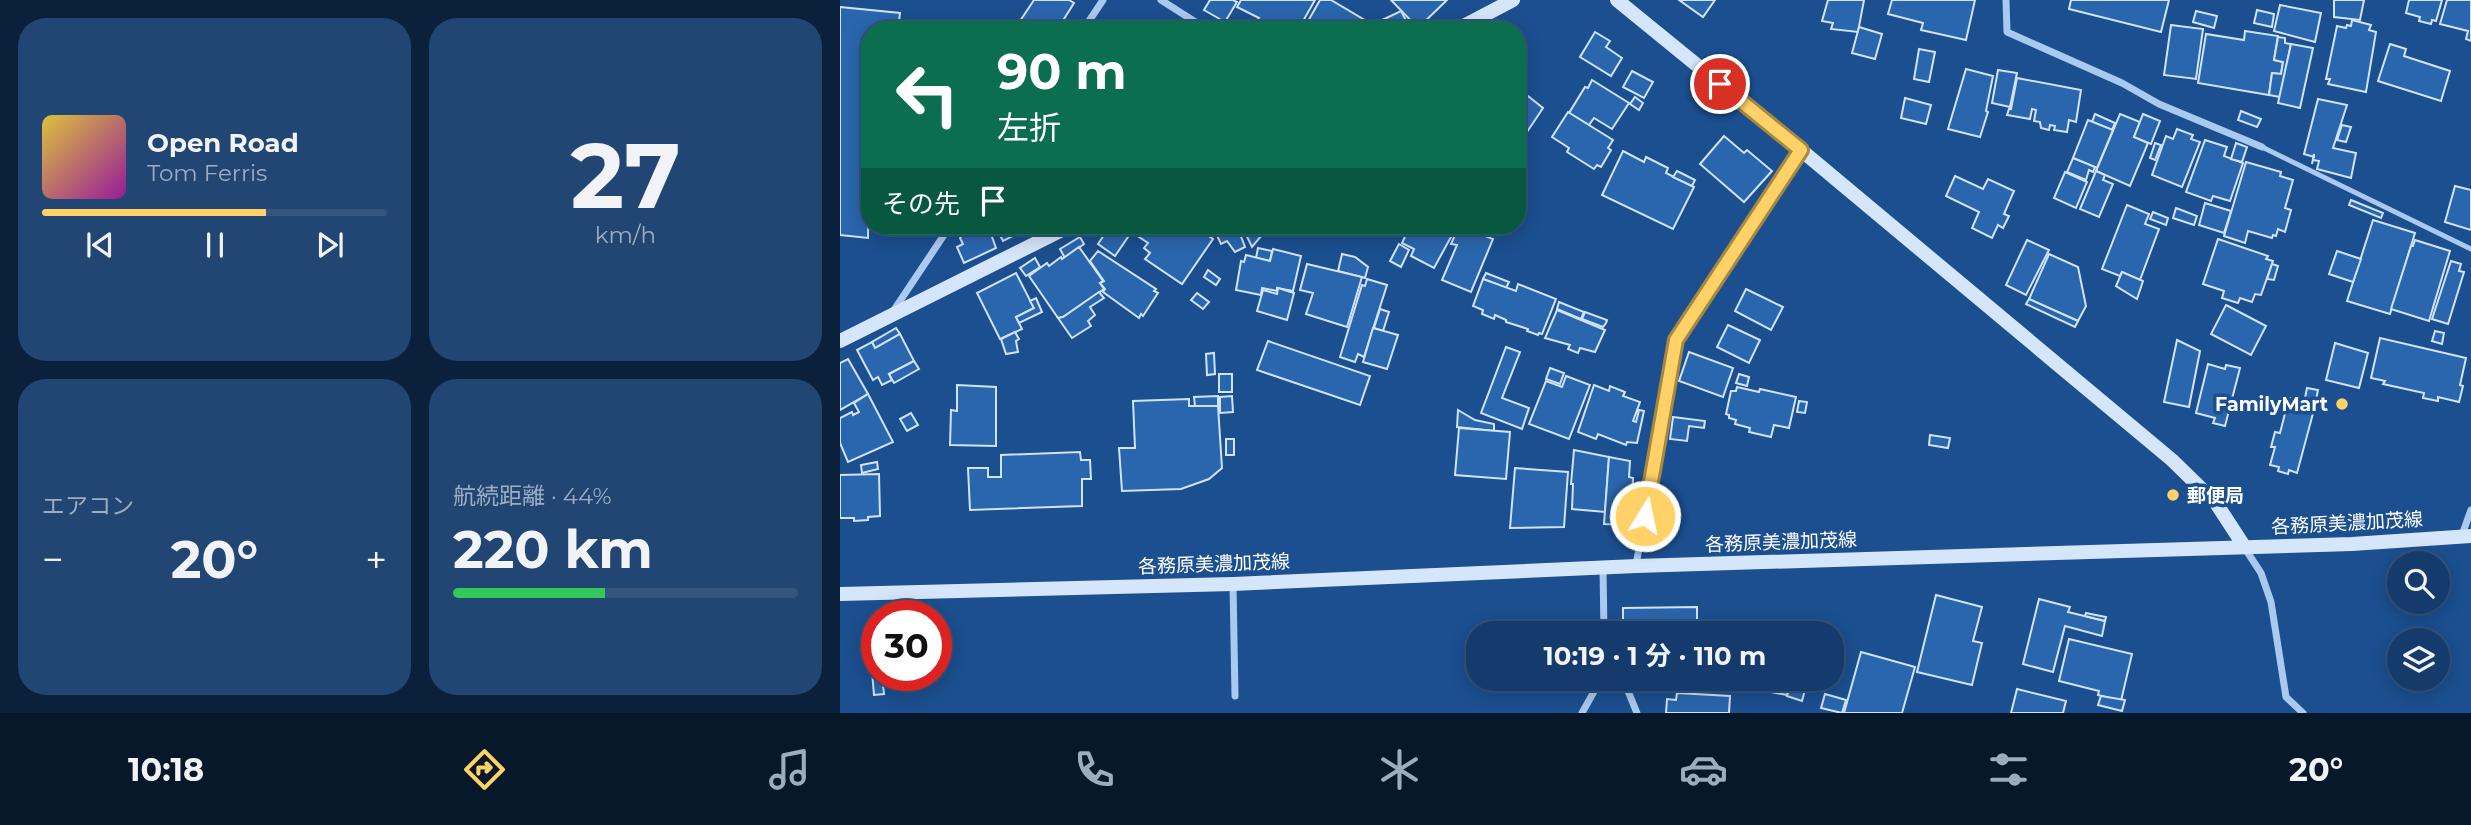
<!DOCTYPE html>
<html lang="ja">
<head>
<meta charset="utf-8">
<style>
	:root { --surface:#143b6b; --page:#214673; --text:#f1f3f6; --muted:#9dadc1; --line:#33557e; --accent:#ffd166 }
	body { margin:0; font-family:Montserrat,"Noto Sans JP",sans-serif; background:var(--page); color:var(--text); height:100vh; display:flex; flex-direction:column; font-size:26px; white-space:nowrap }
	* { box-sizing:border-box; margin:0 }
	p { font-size:23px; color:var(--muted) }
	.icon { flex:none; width:38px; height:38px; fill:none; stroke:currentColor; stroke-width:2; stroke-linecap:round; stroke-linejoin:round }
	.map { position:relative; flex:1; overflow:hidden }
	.side { display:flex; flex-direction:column; gap:18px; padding:18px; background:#0b203b; width:840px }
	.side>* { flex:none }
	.guide { position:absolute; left:21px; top:21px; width:665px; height:214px; border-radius:28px; box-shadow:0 4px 18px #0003,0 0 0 2px var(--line); background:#0b6e4f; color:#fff; overflow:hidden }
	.buttons { position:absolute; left:1547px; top:551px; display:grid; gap:14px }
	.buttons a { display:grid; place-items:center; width:63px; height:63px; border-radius:50%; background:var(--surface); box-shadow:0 4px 18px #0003,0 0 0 2px var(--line); font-size:35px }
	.speed { position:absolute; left:21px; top:600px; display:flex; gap:14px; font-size:35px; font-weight:700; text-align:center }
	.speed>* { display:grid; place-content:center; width:91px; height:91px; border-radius:50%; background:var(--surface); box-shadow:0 4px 18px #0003,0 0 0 2px var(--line); line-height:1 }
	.speed .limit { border:10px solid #d22; background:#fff; color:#111 }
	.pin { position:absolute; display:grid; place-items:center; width:60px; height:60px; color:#fff; margin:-30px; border:4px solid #fff; border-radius:50%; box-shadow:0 2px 7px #0007 }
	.me { position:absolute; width:77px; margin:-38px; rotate:10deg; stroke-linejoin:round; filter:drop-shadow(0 0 5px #0008) }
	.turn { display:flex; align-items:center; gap:24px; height:147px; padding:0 21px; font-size:32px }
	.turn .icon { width:91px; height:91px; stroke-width:2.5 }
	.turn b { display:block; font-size:49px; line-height:60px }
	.then { display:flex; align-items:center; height:66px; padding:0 21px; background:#0003; gap:14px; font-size:26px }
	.big { font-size:52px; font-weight:700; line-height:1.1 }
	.side .card { flex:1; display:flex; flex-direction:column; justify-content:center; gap:10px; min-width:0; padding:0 24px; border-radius:28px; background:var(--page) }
	.side .dial { align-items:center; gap:0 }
	.dial b { font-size:91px; line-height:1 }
	.song { display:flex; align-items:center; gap:21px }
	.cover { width:84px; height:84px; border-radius:10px; background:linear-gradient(135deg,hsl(50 70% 55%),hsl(300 70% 35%)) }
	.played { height:7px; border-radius:4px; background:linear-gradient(90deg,var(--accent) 65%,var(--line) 65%) }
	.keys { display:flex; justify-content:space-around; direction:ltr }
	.heat { display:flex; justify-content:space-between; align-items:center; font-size:38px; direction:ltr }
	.charge { height:10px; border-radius:5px; background:linear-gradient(90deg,#34c759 44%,var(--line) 0) }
	.side .tiles { flex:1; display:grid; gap:18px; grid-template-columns:repeat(2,1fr) }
	.trip { position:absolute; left:626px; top:621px; width:378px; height:70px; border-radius:28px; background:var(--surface); box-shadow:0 4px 18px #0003,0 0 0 2px var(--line); font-weight:700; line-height:70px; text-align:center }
	.menu { display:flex; height:112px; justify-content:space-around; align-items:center; background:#08182b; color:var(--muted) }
	.menu .icon { width:49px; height:49px }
	.menu .active { color:var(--accent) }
	.menu b { font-size:32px; color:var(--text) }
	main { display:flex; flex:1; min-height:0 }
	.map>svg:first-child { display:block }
	.building { fill:#2a66ad; stroke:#cfe3fa; stroke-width:2 }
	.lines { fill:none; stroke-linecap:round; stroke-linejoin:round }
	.lane { stroke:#a9c9ee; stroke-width:5 }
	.street { stroke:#a9c9ee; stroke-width:7 }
	.secondary { stroke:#d6e6fa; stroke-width:14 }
	.route-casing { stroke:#a68842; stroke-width:18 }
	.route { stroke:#ffd166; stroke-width:12 }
	.poi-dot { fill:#ffd166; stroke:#1b4f8f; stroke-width:2.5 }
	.labels { text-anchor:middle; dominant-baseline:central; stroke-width:7; stroke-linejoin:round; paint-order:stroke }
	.poi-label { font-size:19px; font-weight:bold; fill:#fff; stroke:#1b4f8f; text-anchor:end }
	.street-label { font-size:19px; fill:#fff; stroke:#1b4f8f }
</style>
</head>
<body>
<main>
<section class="side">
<div class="tiles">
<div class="card">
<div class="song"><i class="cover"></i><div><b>Open Road</b><p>Tom Ferris</p></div></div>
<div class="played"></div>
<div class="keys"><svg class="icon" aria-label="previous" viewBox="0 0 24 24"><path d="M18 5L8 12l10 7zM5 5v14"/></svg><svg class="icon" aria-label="pause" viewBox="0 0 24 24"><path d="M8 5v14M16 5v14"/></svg><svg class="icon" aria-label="next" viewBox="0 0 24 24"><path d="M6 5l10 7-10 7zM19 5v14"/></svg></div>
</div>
<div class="card dial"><b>27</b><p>km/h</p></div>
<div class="card"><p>エアコン</p>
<div class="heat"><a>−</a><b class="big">20°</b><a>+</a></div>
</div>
<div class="card"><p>航続距離 · 44%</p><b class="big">220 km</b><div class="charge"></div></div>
</div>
</section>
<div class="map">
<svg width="1631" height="713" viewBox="0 0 1631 713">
	<rect width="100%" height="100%" fill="#1b4f8f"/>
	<g class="building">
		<polygon points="194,0 229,0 234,3 217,30 182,30 186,25 180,21"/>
		<polygon points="370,0 393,0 397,2 385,22 364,10"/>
		<polygon points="401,0 475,0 458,30 444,28 443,30 429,30 416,23 419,18 397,7"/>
		<polygon points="480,0 491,0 528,22 524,30 463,30"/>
		<polygon points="551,0 607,0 578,28"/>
		<polygon points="839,0 875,0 863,17"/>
		<polygon points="988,0 1024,0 1018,32 991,29 993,23 982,21"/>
		<polygon points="1052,0 1135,0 1126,40 1081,30 1083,23 1048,14"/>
		<polygon points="1231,0 1329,0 1321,32 1229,9"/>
		<polygon points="1494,0 1524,0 1520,20 1494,17"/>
		<polygon points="1569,0 1602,0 1596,21 1592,20 1591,24 1579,21 1580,17 1566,13"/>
		<polygon points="1607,0 1631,0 1631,41 1626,39 1628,31 1600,24"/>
		<polygon points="1440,5 1481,13 1475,42 1434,31"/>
		<polygon points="0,7 60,13 58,30 30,30 28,238 0,235"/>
		<polygon points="1417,10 1434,14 1432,27 1414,23"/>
		<polygon points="561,11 571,30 547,30 542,20"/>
		<polygon points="1356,11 1377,16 1374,28 1353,22"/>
		<polygon points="1512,20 1531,25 1529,30 1536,32 1526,92 1488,84 1490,79 1486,79 1497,26 1506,28 1507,25 1511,26"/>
		<polygon points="318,21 333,30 313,30"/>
		<polygon points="542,21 546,30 533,30 532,26"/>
		<polygon points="1331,25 1363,29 1356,79 1324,75"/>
		<polygon points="1019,27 1042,34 1035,59 1012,53"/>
		<polygon points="1405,31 1438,36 1434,60 1443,62 1441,74 1432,73 1429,95 1358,83 1366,34 1404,40"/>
		<polygon points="755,32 770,41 766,47 782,58 771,76 740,57"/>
		<polygon points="1438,37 1445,38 1445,43 1451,44 1440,97 1429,95 1432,73 1441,74 1443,62 1434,60"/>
		<polygon points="1451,44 1473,48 1460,108 1438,103"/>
		<polygon points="1550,44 1566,49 1564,56 1610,71 1601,101 1538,81"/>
		<polygon points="1079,49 1095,52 1089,82 1074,79"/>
		<polygon points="1126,69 1153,76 1146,111 1148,112 1140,137 1108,129"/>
		<polygon points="1158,70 1177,73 1170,107 1152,103"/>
		<polygon points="792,71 813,82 804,98 783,87"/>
		<polygon points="1177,78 1241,90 1236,122 1229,120 1227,132 1214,130 1215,126 1210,125 1209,130 1201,128 1200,122 1194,121 1196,110 1192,109 1190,119 1167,115 1169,109 1171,109"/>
		<polygon points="752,80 789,103 772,129 754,118 749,125 729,113 745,87 748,88"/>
		<polygon points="683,96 686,98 688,96 703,108 677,147 677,105"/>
		<polygon points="795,97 803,103 799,110 790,104"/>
		<polygon points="1065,98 1091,105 1086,124 1061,118"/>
		<polygon points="1478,99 1507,105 1493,148 1516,153 1511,178 1477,169 1479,161 1473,160 1472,164 1474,154 1474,157 1464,154"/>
		<polygon points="1401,111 1421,119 1417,127 1398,120"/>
		<polygon points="728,112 773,140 768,148 771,150 761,167 757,165 754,169 727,152 729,148 712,137"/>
		<polygon points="1255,114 1275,123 1272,130 1252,122"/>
		<polygon points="1280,114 1300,122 1294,137 1308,143 1290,186 1256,171"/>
		<polygon points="1303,114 1320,121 1311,144 1294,137"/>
		<polygon points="1248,120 1273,130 1257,168 1233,158"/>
		<polygon points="1502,125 1511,127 1506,142 1497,140"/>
		<polygon points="1337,129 1353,135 1351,139 1360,142 1342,187 1312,175 1326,136 1333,139"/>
		<polygon points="884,136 904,153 907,150 932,171 904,202 860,164"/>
		<polygon points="1365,140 1387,147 1384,156 1403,163 1390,201 1373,196 1371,201 1346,192"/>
		<polygon points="1315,143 1321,145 1315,160 1310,158"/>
		<polygon points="1396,143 1407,147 1402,162 1391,159"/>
		<polygon points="783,151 804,162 806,157 828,168 826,173 854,187 833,229 762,195"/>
		<polygon points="1233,158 1255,167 1253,172 1249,170 1246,180 1227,172"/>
		<polygon points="1406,162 1441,172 1440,176 1453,180 1445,208 1451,210 1445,232 1438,229 1436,236 1433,235 1432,238 1408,231 1405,243 1384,236"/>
		<polygon points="837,171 855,180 852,186 833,177"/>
		<polygon points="1256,171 1265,175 1263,180 1273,184 1259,217 1240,209"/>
		<polygon points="1225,172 1247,182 1236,208 1214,198"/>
		<polygon points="1115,176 1143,189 1148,179 1174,191 1164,214 1169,216 1163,228 1158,225 1152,238 1132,228 1139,212 1106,196"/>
		<polygon points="1615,186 1631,190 1631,230 1605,222"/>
		<polygon points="1511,200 1543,213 1541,218 1509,205"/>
		<polygon points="1365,203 1391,211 1384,233 1359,225"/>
		<polygon points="1287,205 1309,214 1305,224 1319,229 1300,280 1282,272 1280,276 1262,269"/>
		<polygon points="1336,208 1357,216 1354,225 1333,218"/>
		<polygon points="1313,212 1328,218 1326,225 1310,219"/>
		<polygon points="1533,220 1575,233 1550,314 1507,301"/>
		<polygon points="129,226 148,226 156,248 124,263 117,247 123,244 120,238"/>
		<polygon points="155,226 193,226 163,241"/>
		<polygon points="270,226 288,237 275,256 258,244"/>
		<polygon points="303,226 354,226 373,239 342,284 305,259 310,253 304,248 308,243 296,235"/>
		<polygon points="360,226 397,226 405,247 395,252 387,241 381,244 374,229 367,233"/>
		<polygon points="402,226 425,226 427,229 412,247"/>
		<polygon points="570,226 617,226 594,268 571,256 574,249 562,243"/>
		<polygon points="619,226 653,239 631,292 602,280 617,245 611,244"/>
		<polygon points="240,237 244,244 225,258 220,249"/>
		<polygon points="1378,239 1428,256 1426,259 1433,261 1421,295 1415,294 1412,302 1400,298 1398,303 1382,298 1384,291 1363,284"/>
		<polygon points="1187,240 1209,250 1186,295 1166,285"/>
		<polygon points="1575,240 1610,251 1589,321 1551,309 1571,246 1573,246"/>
		<polygon points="559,244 569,250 561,267 550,261"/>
		<polygon points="239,247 263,281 260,283 264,289 223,317 218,318 189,276 207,263 209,266 221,257 222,259"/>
		<polygon points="418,248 432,251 430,261 416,258"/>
		<polygon points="433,249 461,256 453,291 437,288 437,291 422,288 421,295 396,290 401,261 404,262 406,255 430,261"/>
		<polygon points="258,251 316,289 314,291 318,293 303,316 301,314 299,318 263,292 265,289 260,283 264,281 250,261"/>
		<polygon points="1497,251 1521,259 1513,282 1489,274"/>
		<polygon points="502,254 515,257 528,267 525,278 498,271"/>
		<polygon points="1209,254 1238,267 1246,306 1238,321 1189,299"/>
		<polygon points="195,258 200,267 186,276 180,268"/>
		<polygon points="1611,261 1621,264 1619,271 1624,272 1608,324 1592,319"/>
		<polygon points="467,264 522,277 507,327 466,314 473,293 460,290"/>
		<polygon points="1432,264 1438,266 1434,280 1427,279"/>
		<polygon points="368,270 380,279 376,285 364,277"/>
		<polygon points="1282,272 1303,281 1297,299 1276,286"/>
		<polygon points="176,273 194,308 176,317 182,329 160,339 137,293"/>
		<polygon points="646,273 669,282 666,288 643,279"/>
		<polygon points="527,279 547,285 524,357 518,354 515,362 500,357 522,285 525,286"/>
		<polygon points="643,279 676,291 678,284 716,299 702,334 699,333 698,335 687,331 688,329 666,322 666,320 655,315 654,319 642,314 643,310 633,306"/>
		<polygon points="438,288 454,293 447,320 417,311 423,290 437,294"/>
		<polygon points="906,289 943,307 931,330 895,311"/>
		<polygon points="259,292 264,298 250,307 255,315 248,321 251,326 232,338 218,318 223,317"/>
		<polygon points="357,293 369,302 363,309 351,300"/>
		<polygon points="196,298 202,312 179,323 176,317 194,308 190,301"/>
		<polygon points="1189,299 1238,321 1235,327 1186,304"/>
		<polygon points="719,302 744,312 741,319 717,309"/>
		<polygon points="1386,305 1426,326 1411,355 1371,334"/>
		<polygon points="540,309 549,312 543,331 534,328"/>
		<polygon points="717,310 765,330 755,352 740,348 738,353 728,349 730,345 705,338"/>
		<polygon points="745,312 767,320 766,323 763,327 742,319"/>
		<polygon points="888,325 920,340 909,363 877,347"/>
		<polygon points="56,328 60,334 35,348 32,342"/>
		<polygon points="533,328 558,335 547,369 523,362"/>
		<polygon points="1595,331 1604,333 1602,344 1592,341"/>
		<polygon points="175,332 179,339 176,341 178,352 166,354 161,339"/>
		<polygon points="60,334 74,361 49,374 52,380 42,385 38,377 33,380 17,350 32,342 35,348"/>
		<polygon points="1540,338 1626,358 1620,385 1623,386 1619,402 1598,397 1598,401 1583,398 1584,393 1543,384 1545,381 1531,378"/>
		<polygon points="1337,340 1360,351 1349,407 1324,402"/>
		<polygon points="428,341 530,376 520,405 417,370"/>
		<polygon points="1495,343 1528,353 1519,388 1486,380"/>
		<polygon points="666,347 680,352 662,398 689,408 682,429 641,413"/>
		<polygon points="849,352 893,368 883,397 839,381"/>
		<polygon points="374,353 375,374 367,375 366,354"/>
		<polygon points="8,359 28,394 0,410 0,363"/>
		<polygon points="74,361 79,369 54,383 49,374"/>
		<polygon points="1368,364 1385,369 1386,365 1400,368 1385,426 1373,423 1375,418 1356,413"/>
		<polygon points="710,368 724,373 720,384 706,379"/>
		<rect x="379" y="374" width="13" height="18"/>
		<polygon points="899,374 909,377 907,386 896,383"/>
		<polygon points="726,376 750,385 729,439 689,424 706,381 722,387"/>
		<polygon points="117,385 156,387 156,446 110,445 111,410 117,411"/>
		<polygon points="754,385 769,391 770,386 785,392 783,396 800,402 793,421 796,422 799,410 804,411 797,443 787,442 786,445 758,434 756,439 738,432"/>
		<polygon points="897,387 919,392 920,389 956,397 949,428 934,425 931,437 909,432 910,428 895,424 896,420 889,418 889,415 886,414 891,391 896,391"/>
		<polygon points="1467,388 1478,390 1476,400 1465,398"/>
		<polygon points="28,394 53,442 8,462 0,443 0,418 12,412 13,415 19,412 14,403"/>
		<polygon points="378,396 378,406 355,406 354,397"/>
		<polygon points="392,396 393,412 380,413 380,397"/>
		<polygon points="1449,398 1475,406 1457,473 1449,470 1448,474 1438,471 1439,467 1430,465 1435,447 1431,447 1435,432 1440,433"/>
		<polygon points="349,399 349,406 378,406 382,468 369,479 341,489 282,491 279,448 295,448 293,401"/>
		<polygon points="959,401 967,402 965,413 957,412"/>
		<polygon points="618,410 635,420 654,424 654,431 617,427"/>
		<polygon points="71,413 78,425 67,431 60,419"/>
		<polygon points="833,417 865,421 864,428 849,426 847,441 830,439"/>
		<polygon points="619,428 670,432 666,479 615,475"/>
		<polygon points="1090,435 1110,438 1108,448 1089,445"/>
		<rect x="386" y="439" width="8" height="16"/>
		<polygon points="734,450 769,457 765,512 732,509 733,484 731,484"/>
		<polygon points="240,452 241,460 250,460 251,479 242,479 242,506 130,510 128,468 148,468 148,477 161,477 161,455"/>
		<polygon points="769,457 790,461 789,477 793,478 792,500 786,499 784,525 764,524"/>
		<polygon points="37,462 38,469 22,473 21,465"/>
		<polygon points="675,468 728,472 724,527 670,528"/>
		<polygon points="39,474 40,516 28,517 28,520 14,521 14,518 0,518 0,475"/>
		<polygon points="1096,595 1142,607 1133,641 1142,643 1132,685 1077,672"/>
		<polygon points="1199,599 1230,607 1228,612 1265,621 1262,636 1225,626 1213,672 1183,664"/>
		<polygon points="857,607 857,634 783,634 783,608"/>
		<polygon points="1246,613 1266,617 1265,621 1245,616"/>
		<polygon points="857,630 884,630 887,634 857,634"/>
		<polygon points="1229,639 1292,654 1281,701 1258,695 1259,691 1219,681"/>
		<polygon points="37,647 37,676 42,676 44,694 34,695 30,648"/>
		<polygon points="1021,652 1075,667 1062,713 1004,713"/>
		<polygon points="876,679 952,679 947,695 898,686"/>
		<polygon points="952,679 968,679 962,701 947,696"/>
		<polygon points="1177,689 1226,701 1223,713 1171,713"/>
		<polygon points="837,693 890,696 889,713 826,713 827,699 836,700"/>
		<polygon points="985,694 1006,700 1002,713 981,708"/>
		<polygon points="1261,696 1285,700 1282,711 1258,705"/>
	</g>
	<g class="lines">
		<polyline class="lane" points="1422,147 1631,249"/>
		<g class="street">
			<polyline points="321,0 368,30"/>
			<polyline points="1166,0 1167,32 1282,83 1319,104 1422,147"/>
			<polyline points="243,30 263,0"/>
			<polyline points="54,310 110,226"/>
			<polyline points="1622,535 1631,510"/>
			<polyline points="1404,547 1421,573 1431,602 1446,697 1463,713"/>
			<polyline points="796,565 836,340 961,150"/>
			<polyline points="763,568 764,634"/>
			<polyline points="393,584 395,696"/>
			<polyline points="768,679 788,691 797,713"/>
			<polyline points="742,713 761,679"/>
		</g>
		<g class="secondary">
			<polyline points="777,0 961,150 1332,460 1376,503 1404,546"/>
			<polyline points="616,30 673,0"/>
			<polyline points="0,341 230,226"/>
			<polyline points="0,594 393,584 796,566 1512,544 1631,536"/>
		</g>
	</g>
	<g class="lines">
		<defs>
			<polyline id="route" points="805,516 836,340 961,150 880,84"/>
		</defs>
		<use href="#route" class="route-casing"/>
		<use href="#route" class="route"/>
	</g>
	<g class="poi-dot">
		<circle cx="1502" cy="404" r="7"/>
		<circle cx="1333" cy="495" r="7"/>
	</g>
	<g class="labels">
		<g class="poi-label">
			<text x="1488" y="404">FamilyMart</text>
			<text x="1347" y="495" text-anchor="start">郵便局</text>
		</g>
		<g class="street-label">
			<text transform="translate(1507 523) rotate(-3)">各務原美濃加茂線</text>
			<text transform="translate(941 542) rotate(-2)">各務原美濃加茂線</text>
			<text transform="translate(374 564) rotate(-2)">各務原美濃加茂線</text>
		</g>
	</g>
</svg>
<div class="buttons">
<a><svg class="icon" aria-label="search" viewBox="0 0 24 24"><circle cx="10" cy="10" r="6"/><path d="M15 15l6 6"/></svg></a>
<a><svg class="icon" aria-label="layers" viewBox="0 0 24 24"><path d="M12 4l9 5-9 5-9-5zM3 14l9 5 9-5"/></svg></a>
</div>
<div class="speed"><div class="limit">30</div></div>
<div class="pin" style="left:880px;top:84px;background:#d93025"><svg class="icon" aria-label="arrive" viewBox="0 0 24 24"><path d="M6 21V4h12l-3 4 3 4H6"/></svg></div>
<svg class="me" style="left:805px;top:516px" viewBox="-20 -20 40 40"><circle r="17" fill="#ffd166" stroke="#fff" stroke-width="3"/><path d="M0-11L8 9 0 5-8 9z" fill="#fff"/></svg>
<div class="trip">10:19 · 1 分 · 110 m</div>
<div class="guide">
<div class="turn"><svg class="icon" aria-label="left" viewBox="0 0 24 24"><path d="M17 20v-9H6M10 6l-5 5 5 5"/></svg><div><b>90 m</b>左折</div></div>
<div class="then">その先<svg class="icon" aria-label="arrive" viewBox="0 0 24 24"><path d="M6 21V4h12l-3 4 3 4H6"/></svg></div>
</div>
</div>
</main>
<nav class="menu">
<b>10:18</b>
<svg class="icon active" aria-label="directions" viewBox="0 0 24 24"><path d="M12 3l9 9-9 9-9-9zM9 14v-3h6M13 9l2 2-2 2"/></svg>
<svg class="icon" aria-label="music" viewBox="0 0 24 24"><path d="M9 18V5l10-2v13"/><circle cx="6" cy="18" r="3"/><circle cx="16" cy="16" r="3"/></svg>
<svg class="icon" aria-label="phone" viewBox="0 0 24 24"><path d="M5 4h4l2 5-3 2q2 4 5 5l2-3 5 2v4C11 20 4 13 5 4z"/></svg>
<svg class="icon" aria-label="climate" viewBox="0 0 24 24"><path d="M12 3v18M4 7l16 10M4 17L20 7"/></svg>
<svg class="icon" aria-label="car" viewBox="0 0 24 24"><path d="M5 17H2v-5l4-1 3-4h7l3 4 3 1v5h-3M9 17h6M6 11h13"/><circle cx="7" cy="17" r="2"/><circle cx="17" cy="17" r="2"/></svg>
<svg class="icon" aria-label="filters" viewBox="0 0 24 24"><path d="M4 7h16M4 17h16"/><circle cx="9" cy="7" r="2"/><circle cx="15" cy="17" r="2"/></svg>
<b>20°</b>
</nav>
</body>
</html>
